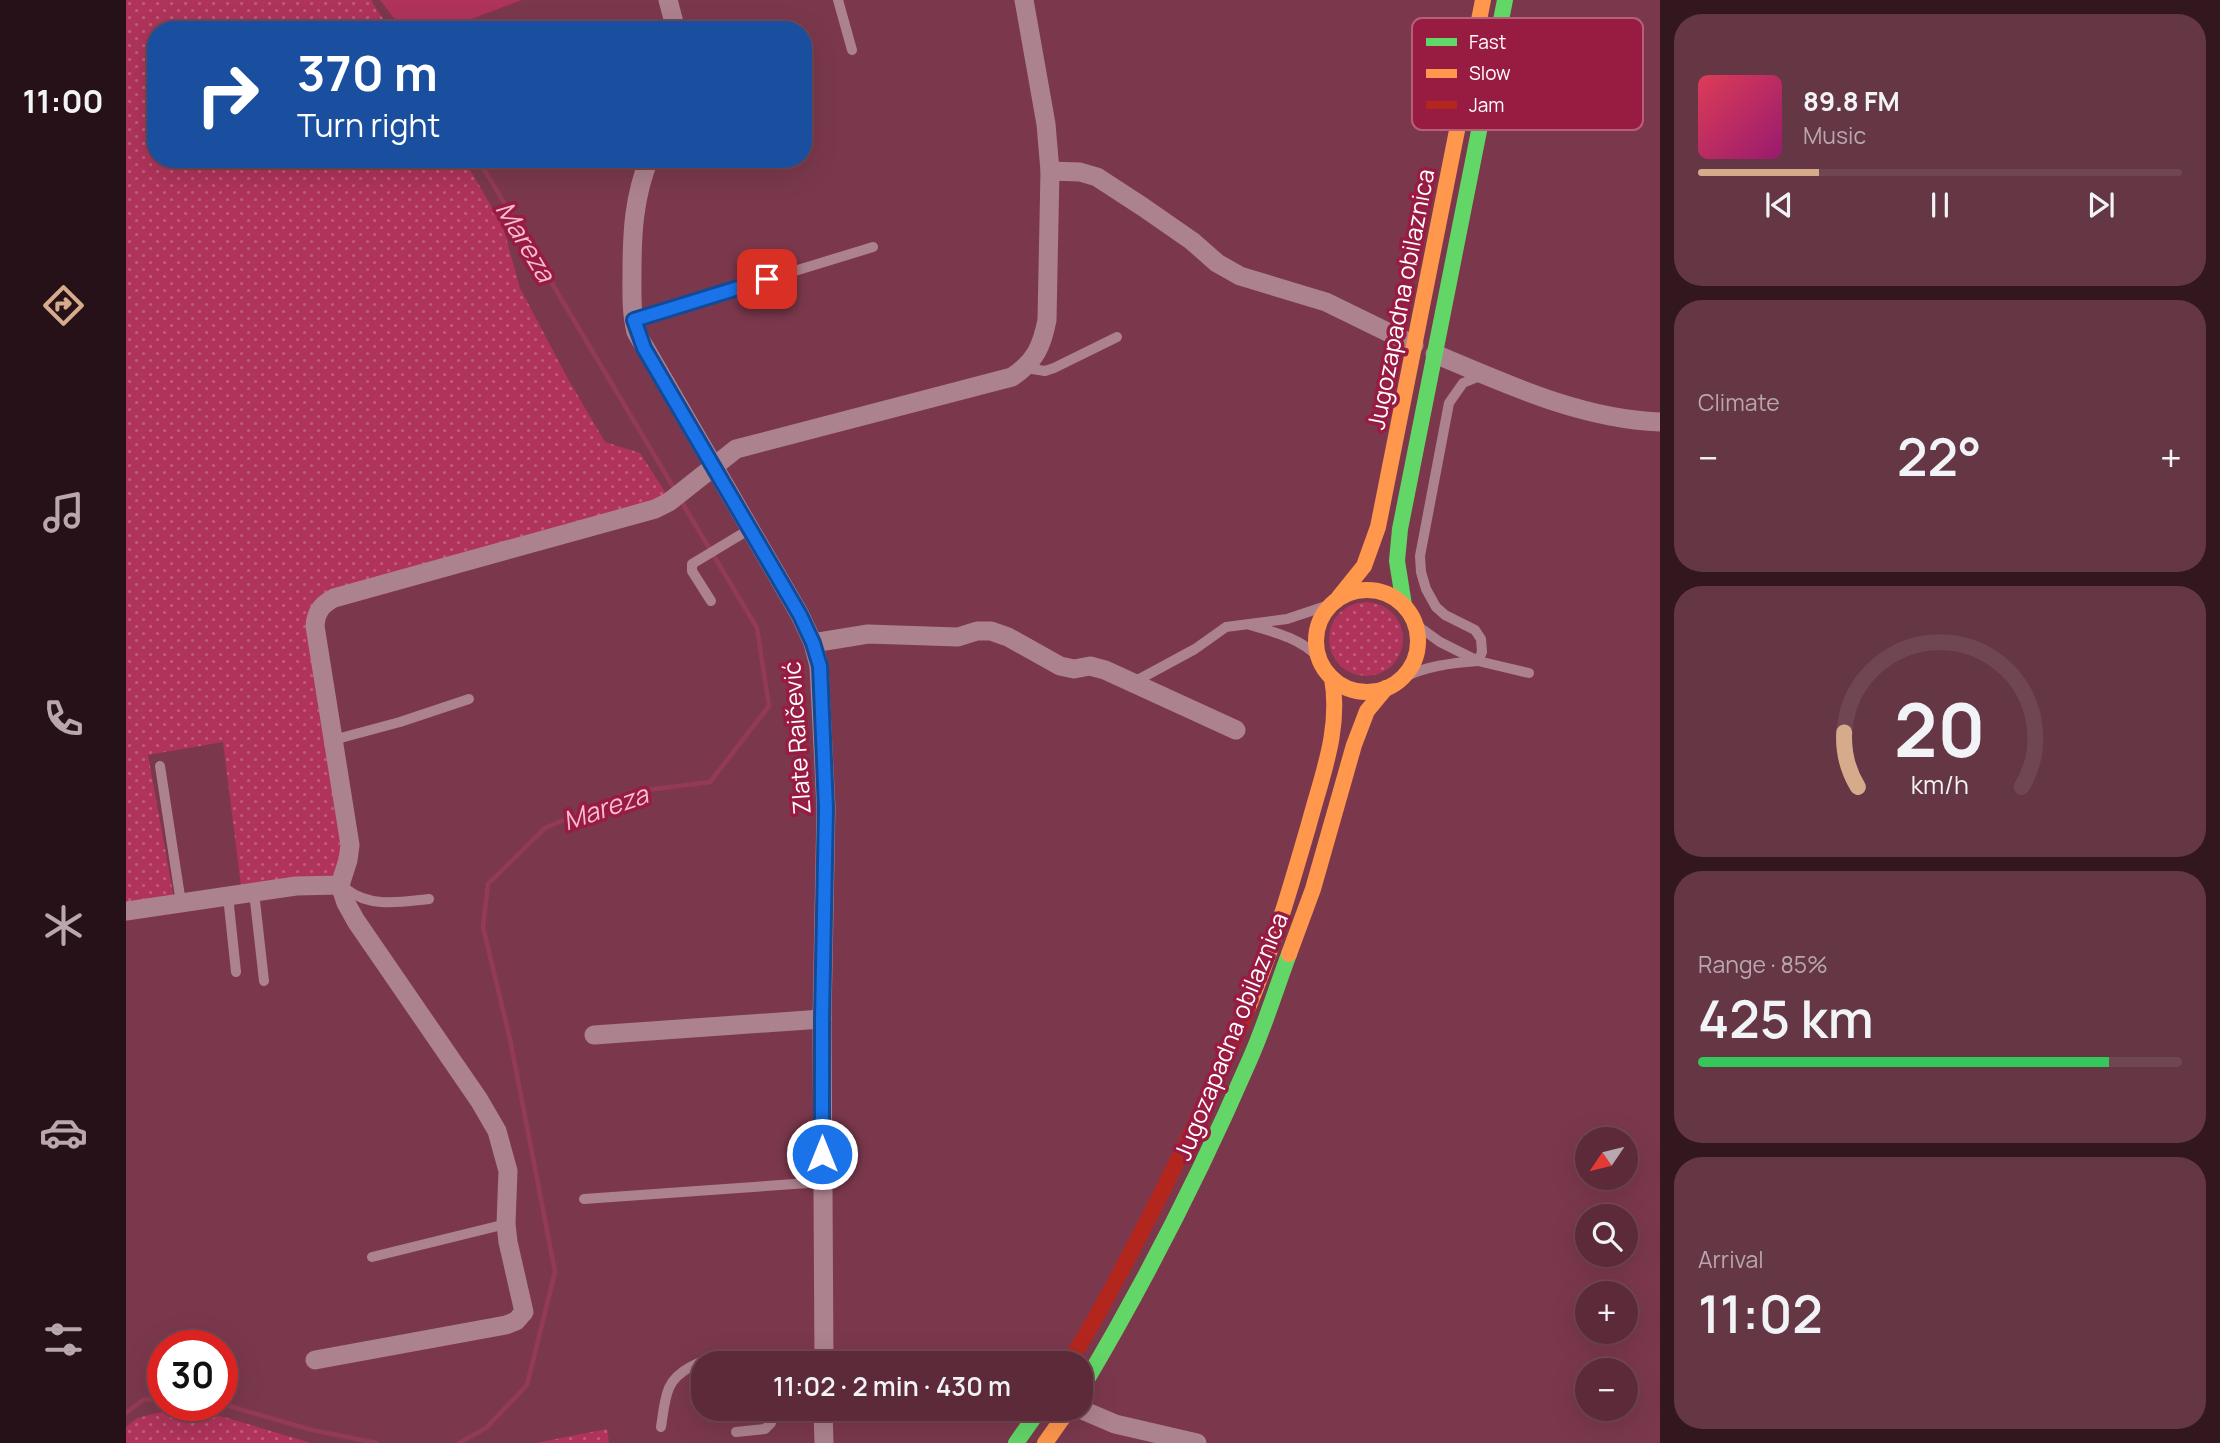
<!DOCTYPE html>
<html lang="en">
<head>
<meta charset="utf-8">
<style>
	:root { --surface:#5c2a39; --page:#653644; --text:#f1f3f6; --muted:#b8a7ae; --line:#714653; --accent:#d6ab8b }
	body { margin:0; font-family:Manrope,sans-serif; background:var(--page); color:var(--text); height:100vh; display:flex; flex-direction:column; font-size:26px; white-space:nowrap }
	* { box-sizing:border-box; margin:0 }
	p { font-size:23px; color:var(--muted) }
	.icon { flex:none; width:38px; height:38px; fill:none; stroke:currentColor; stroke-width:2; stroke-linecap:round; stroke-linejoin:round }
	.map { position:relative; flex:1; overflow:hidden }
	.details { display:flex; flex-direction:column; gap:14px; padding:14px; background:#33171f; width:560px }
	.details>* { flex:none }
	.banner { position:absolute; left:21px; top:21px; width:665px; height:147px; border-radius:28px; box-shadow:0 7px 28px #0002,0 0 0 2px var(--line); background:#1a4fa0; color:#fff; overflow:hidden }
	.needle { width:46px; rotate:235deg }
	.tools { position:absolute; left:1449px; top:1127px; display:grid; gap:14px }
	.tools a { display:grid; place-items:center; width:63px; height:63px; border-radius:50%; background:var(--surface); box-shadow:0 7px 28px #0002,0 0 0 2px var(--line); font-size:35px }
	.speed { position:absolute; left:21px; top:1330px; display:flex; gap:14px; font-size:35px; font-weight:700; text-align:center }
	.speed>* { display:grid; place-content:center; width:91px; height:91px; border-radius:50%; background:var(--surface); box-shadow:0 7px 28px #0002,0 0 0 2px var(--line); line-height:1 }
	.speed .limit { border:10px solid #d22; background:#fff; color:#111 }
	.pin { position:absolute; display:grid; place-items:center; width:60px; height:60px; color:#fff; margin:-30px; border-radius:14px; box-shadow:0 4px 10px #0006 }
	.me { position:absolute; width:77px; margin:-38px; rotate:0deg; stroke-linejoin:round; filter:drop-shadow(0 0 5px #0008) }
	.turn { display:flex; align-items:center; gap:24px; height:147px; padding:0 35px; font-size:32px }
	.turn .icon { width:91px; height:91px; stroke-width:2.5 }
	.turn b { display:block; font-size:49px; line-height:60px }
	.big { font-size:52px; font-weight:600; line-height:1.1 }
	.details .widget { flex:1; display:flex; flex-direction:column; justify-content:center; gap:10px; min-width:0; padding:0 24px; border-radius:28px; background:var(--page) }
	.details .dial { align-items:center; gap:0 }
	.dial svg { height:182px; overflow:visible; fill:none; stroke:var(--line); stroke-width:7; stroke-linecap:round; text-anchor:middle }
	.dial text { fill:var(--text); stroke:none }
	.song { display:flex; align-items:center; gap:21px }
	.cover { width:84px; height:84px; border-radius:10px; background:linear-gradient(135deg,hsl(350 70% 55%),hsl(320 70% 35%)) }
	.played { height:7px; border-radius:4px; background:linear-gradient(90deg,var(--accent) 25%,var(--line) 25%) }
	.keys { display:flex; justify-content:space-around; direction:ltr }
	.heat { display:flex; justify-content:space-between; align-items:center; font-size:38px; direction:ltr }
	.charge { height:10px; border-radius:5px; background:linear-gradient(90deg,#34c759 85%,var(--line) 0) }
	.trip { position:absolute; left:565px; top:1351px; width:402px; height:70px; border-radius:28px; background:var(--surface); box-shadow:0 7px 28px #0002,0 0 0 2px var(--line); font-weight:600; line-height:70px; text-align:center }
	main { display:flex; flex:1; min-height:0 }
	.tab-bar { display:flex; flex-direction:column; width:126px; justify-content:space-around; align-items:center; background:#251117; color:var(--muted) }
	.tab-bar .icon { width:49px; height:49px }
	.tab-bar .active { color:var(--accent) }
	.tab-bar b { font-size:32px; color:var(--text) }
	.map>svg:first-child { display:block }
	.grass { fill:url(#grass-dots) }
	.green { fill:#af335a }
	.lines { fill:none; stroke-linecap:round; stroke-linejoin:round }
	.stream { stroke:#933b54; stroke-width:4.5 }
	.lane { stroke:#ad828f; stroke-width:10 }
	.street { stroke:#ad828f; stroke-width:19 }
	.fast { stroke:#63d668; stroke-width:16 }
	.slow { stroke:#ff974d; stroke-width:16 }
	.jam { stroke:#b3261e; stroke-width:16 }
	.route-casing { stroke:#114b97; stroke-width:18 }
	.route { stroke:#1a73e8; stroke-width:12 }
	.labels { text-anchor:middle; dominant-baseline:central; stroke-width:7; stroke-linejoin:round; paint-order:stroke }
	.street-label { font-size:24px; fill:#fff; stroke:#981b41 }
	.water-label { font-size:26px; font-style:italic; fill:#f7bccf; stroke:#981b41 }
	.key { fill:#981b41; stroke:#b75f7a; stroke-width:2 }
	.key-label { font-size:19px; fill:#fff }
</style>
</head>
<body>
<main>
<nav class="tab-bar">
<b>11:00</b>
<svg class="icon active" aria-label="directions" viewBox="0 0 24 24"><path d="M12 3l9 9-9 9-9-9zM9 14v-3h6M13 9l2 2-2 2"/></svg>
<svg class="icon" aria-label="music" viewBox="0 0 24 24"><path d="M9 18V5l10-2v13"/><circle cx="6" cy="18" r="3"/><circle cx="16" cy="16" r="3"/></svg>
<svg class="icon" aria-label="phone" viewBox="0 0 24 24"><path d="M5 4h4l2 5-3 2q2 4 5 5l2-3 5 2v4C11 20 4 13 5 4z"/></svg>
<svg class="icon" aria-label="climate" viewBox="0 0 24 24"><path d="M12 3v18M4 7l16 10M4 17L20 7"/></svg>
<svg class="icon" aria-label="car" viewBox="0 0 24 24"><path d="M5 17H2v-5l4-1 3-4h7l3 4 3 1v5h-3M9 17h6M6 11h13"/><circle cx="7" cy="17" r="2"/><circle cx="17" cy="17" r="2"/></svg>
<svg class="icon" aria-label="filters" viewBox="0 0 24 24"><path d="M4 7h16M4 17h16"/><circle cx="9" cy="7" r="2"/><circle cx="15" cy="17" r="2"/></svg>
</nav>
<div class="map">
<svg width="1534" height="1443" viewBox="0 0 1534 1443">
	<defs>
		<pattern id="grass-dots" width="8" height="8" patternUnits="userSpaceOnUse" patternTransform="scale(1.75)"><rect width="8" height="8" fill="#af335a"/><path d="M2 2h.1M6 6h.1" fill="none" stroke="#bf5c7b" stroke-width="1.8" stroke-linecap="round"/></pattern>
	</defs>
	<rect width="100%" height="100%" fill="#7b384c"/>
	<g class="grass">
		<polygon points="0,0 245,0 264,30 30,30 30,159 338,159 377,227 394,288 442,379 479,442 514,453 543,498 186,607 217,846 208,875 115,886 97,742 22,755 48,898 0,905"/>
		<circle cx="1240" cy="639" r="37"/>
		<polygon points="48,1409 98,1417 185,1443 0,1443 0,1427 11,1418"/>
		<polygon points="481,1429 483,1443 409,1443"/>
	</g>
	<polygon class="green" points="254,0 396,0 316,30 277,30"/>
	<g class="lines">
		<g class="stream">
			<polyline points="352,159 549,490"/>
			<polyline points="96,1404 186,1430 251,1443"/>
			<polyline points="0,1413 17,1400 37,1398"/>
			<polyline points="333,1443 360,1428 401,1385 429,1272 384,1039 357,927 362,884 419,828 505,792 584,782 643,706 631,628 555,501"/>
		</g>
		<g class="lane">
			<polyline points="712,0 726,50"/>
			<polyline points="508,320 747,247"/>
			<polyline points="900,368 919,371 928,368 991,337"/>
			<polyline points="585,601 566,571 566,564 624,529"/>
			<polyline points="1289,624 1314,642 1352,661 1403,673"/>
			<path d="M1124,625C1148,632 1174,638 1192,657"/>
			<polyline points="1352,661 1356,652 1355,639 1349,630 1319,615 1310,607 1300,589 1295,572 1294,556 1323,403 1337,383 1354,376"/>
			<path d="M1276,678C1300,666 1325,663 1352,661"/>
			<polyline points="1008,682 1069,649 1100,627 1161,619 1203,605"/>
			<polyline points="207,740 274,722 343,699"/>
			<polyline points="34,766 55,903"/>
			<path d="M220,889C244,908 274,902 303,899"/>
			<polyline points="128,892 138,981"/>
			<polyline points="102,896 110,972"/>
			<polyline points="458,1199 696,1182"/>
			<polyline points="246,1257 380,1224"/>
			<path d="M535,1427C537,1415 538,1400 543,1388C550,1371 577,1358 595,1358C602,1357 610,1361 616,1363"/>
			<polyline points="610,1432 639,1429 645,1423 649,1409"/>
		</g>
		<g class="street">
			<polyline points="542,0 550,30"/>
			<path d="M523,159C508,197 506,232 506,272C506,292 505,312 510,332L674,615L687,643L693,666L700,808L696,1019L698,1363"/>
			<polyline points="924,171 954,172 971,177 1017,207 1066,241 1091,263 1114,276 1200,302 1288,345"/>
			<path d="M1309,354C1380,384 1455,419 1534,422"/>
			<polyline points="687,643 742,634 832,637 851,631 865,631 882,637 934,666 948,669 964,666 979,670 1110,730"/>
			<polyline points="0,911 170,886 214,885"/>
			<polyline points="468,1035 696,1019"/>
			<path d="M189,1360L380,1325L390,1321L398,1312L382,1242L380,1224L382,1171L371,1131L353,1100L230,921L220,903L214,885L222,860L224,845L189,626C190,612 195,605 208,598L529,509L543,502L610,449L886,377C909,362 916,346 921,320L924,171L920,124L898,0"/>
			<polyline points="697,1409 698,1443"/>
			<polyline points="954,1409 989,1424 1071,1443"/>
		</g>
		<g class="fast">
			<polyline points="1278,605 1271,561 1274,529 1379,0"/>
			<path d="M956,1388C1019,1282 1075,1172 1124,1059C1139,1025 1150,989 1163,954"/>
			<polyline points="890,1443 914,1409"/>
		</g>
		<g class="slow">
			<circle cx="1241" cy="641" r="51"/>
			<polyline points="1213,597 1238,566 1252,527 1357,0"/>
			<polyline points="1163,954 1187,889 1228,745 1241,711 1260,688"/>
			<path d="M1122,1008C1147,948 1165,886 1183,824C1196,775 1215,730 1206,678"/>
			<polyline points="919,1443 943,1409"/>
		</g>
		<path class="jam" d="M943,1363C978,1306 1008,1247 1038,1188C1067,1128 1097,1069 1122,1008"/>
	</g>
	<g class="lines">
		<defs>
			<polyline id="route" points="641,279 508,320 518,348 674,615 687,643 694,666 700,808 696,1019 696,1154"/>
		</defs>
		<use href="#route" class="route-casing"/>
		<use href="#route" class="route"/>
	</g>
	<g class="labels">
		<g class="street-label">
			<text transform="translate(1274 299) rotate(-79)">Jugozapadna obilaznica</text>
			<text transform="translate(670 738) rotate(-94)">Zlate Raičević</text>
			<text transform="translate(1104 1036) rotate(-68)">Jugozapadna obilaznica</text>
		</g>
		<g class="water-label">
			<text transform="translate(400 241) rotate(59)">Mareza</text>
			<text transform="translate(479 807) rotate(-19)">Mareza</text>
		</g>
	</g>
	<rect x="1286" y="18" width="231" height="112" rx="10" class="key"/>
	<rect x="1300" y="38" width="31" height="8" fill="#63d668"/>
	<rect x="1300" y="69" width="31" height="9" fill="#ff974d"/>
	<rect x="1300" y="101" width="31" height="8" fill="#b3261e"/>
	<g class="key-label">
		<text x="1343" y="49">Fast</text>
		<text x="1343" y="80">Slow</text>
		<text x="1343" y="112">Jam</text>
	</g>
</svg>
<div class="tools">
<a><svg class="needle" viewBox="-14 -14 28 28"><path d="M0-13l5 13h-10z" fill="#e53935"/><path d="M0 13l5-13h-10z" fill="#b8a7ae"/></svg></a>
<a><svg class="icon" aria-label="search" viewBox="0 0 24 24"><circle cx="10" cy="10" r="6"/><path d="M15 15l6 6"/></svg></a>
<a>+</a>
<a>−</a>
</div>
<div class="speed"><div class="limit">30</div></div>
<div class="pin" style="left:641px;top:279px;background:#d93025"><svg class="icon" aria-label="arrive" viewBox="0 0 24 24"><path d="M6 21V4h12l-3 4 3 4H6"/></svg></div>
<svg class="me" style="left:696px;top:1154px" viewBox="-20 -20 40 40"><circle r="17" fill="#1a73e8" stroke="#fff" stroke-width="3"/><path d="M0-11L8 9 0 5-8 9z" fill="#fff"/></svg>
<div class="trip">11:02 · 2 min · 430 m</div>
<div class="banner">
<div class="turn"><svg class="icon" aria-label="right" viewBox="0 0 24 24"><path d="M7 20v-9h11M14 6l5 5-5 5"/></svg><div><b>370 m</b>Turn right</div></div>
</div>
</div>
<section class="details">
<div class="widget">
<div class="song"><i class="cover"></i><div><b>89.8 FM</b><p>Music</p></div></div>
<div class="played"></div>
<div class="keys"><svg class="icon" aria-label="previous" viewBox="0 0 24 24"><path d="M18 5L8 12l10 7zM5 5v14"/></svg><svg class="icon" aria-label="pause" viewBox="0 0 24 24"><path d="M8 5v14M16 5v14"/></svg><svg class="icon" aria-label="next" viewBox="0 0 24 24"><path d="M6 5l10 7-10 7zM19 5v14"/></svg></div>
</div>
<div class="widget"><p>Climate</p>
<div class="heat"><a>−</a><b class="big">22°</b><a>+</a></div>
</div>
<div class="widget dial"><svg viewBox="0 0 100 80">
<path d="M14 69A42 42 0 1 1 86 69"/>
<path d="M14 69A42 42 0 0 1 8 45" stroke="#d6ab8b"/>
<text x="50" y="56" font-size="32" font-weight="700">20</text>
<text x="50" y="72" font-size="11">km/h</text>
</svg></div>
<div class="widget"><p>Range · 85%</p><b class="big">425 km</b><div class="charge"></div></div>
<div class="widget"><p>Arrival</p><b class="big">11:02</b></div>
</section>
</main>
</body>
</html>
